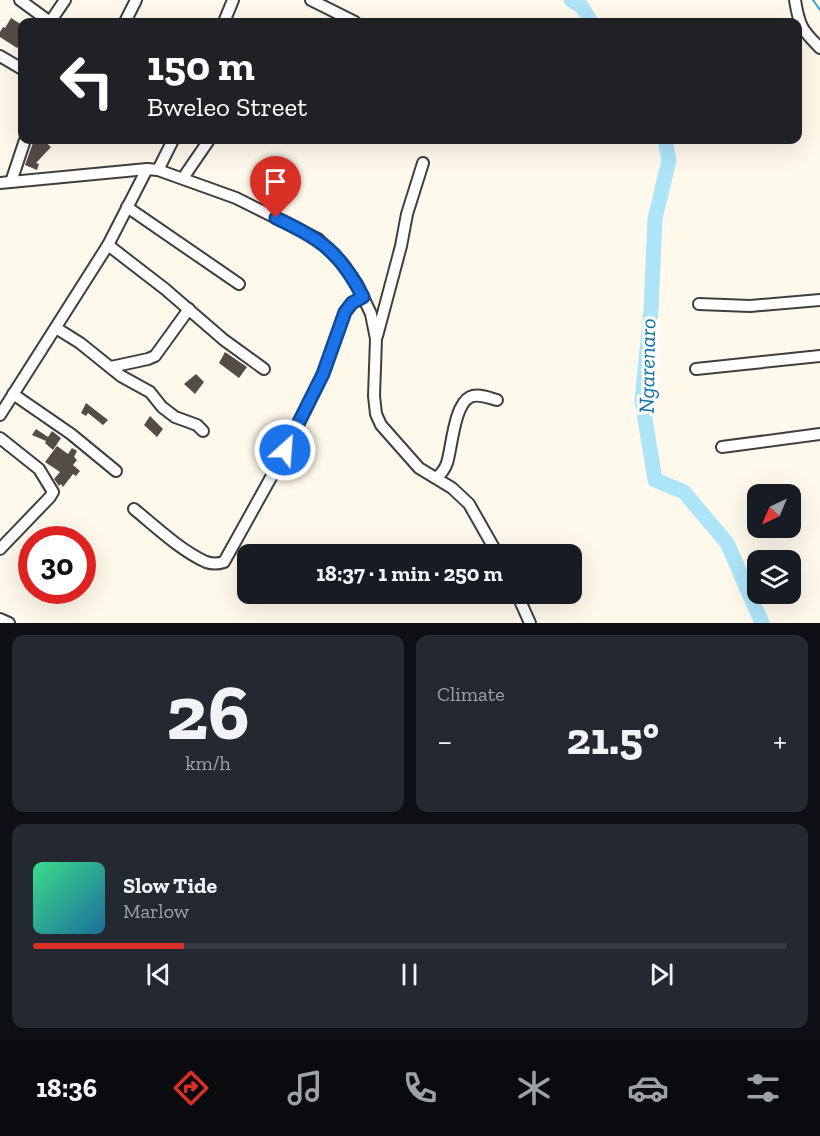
<!DOCTYPE html>
<html lang="en">
<head>
<meta charset="utf-8">
<style>
	:root { --surface:#171b24; --page:#242831; --text:#f1f3f6; --muted:#9ea1a6; --line:#363941; --accent:#d93025 }
	body { margin:0; font-family:"Zilla Slab",serif; background:var(--page); color:var(--text); height:100vh; display:flex; flex-direction:column; font-size:22px; white-space:nowrap }
	* { box-sizing:border-box; margin:0 }
	p { font-size:20px; color:var(--muted) }
	.icon { flex:none; width:33px; height:33px; fill:none; stroke:currentColor; stroke-width:2; stroke-linecap:round; stroke-linejoin:round }
	.map { position:relative; height:623px; overflow:hidden }
	.sheet { display:flex; flex-direction:column; gap:12px; padding:12px; background:#0d0f14; flex:1 }
	.sheet>* { flex:none }
	.guide { position:absolute; left:18px; top:18px; width:784px; height:126px; border-radius:12px; box-shadow:0 6px 24px #0002; background:#202124; color:#fff; overflow:hidden }
	.needle { width:39px; rotate:224deg }
	.tools { position:absolute; left:747px; top:484px; display:grid; gap:12px }
	.tools a { display:grid; place-items:center; width:54px; height:54px; border-radius:12px; background:var(--surface); box-shadow:0 6px 24px #0002; font-size:30px }
	.speed { position:absolute; left:18px; top:526px; display:flex; gap:12px; font-size:30px; font-weight:700; text-align:center }
	.speed>* { display:grid; place-content:center; width:78px; height:78px; border-radius:50%; background:var(--surface); box-shadow:0 6px 24px #0002; line-height:1 }
	.speed .limit { border:9px solid #d22; background:#fff; color:#111 }
	.pin { position:absolute; display:grid; place-items:center; width:51px; height:51px; color:#fff; margin:-62px -26px; border-radius:50% 50% 50% 0; rotate:-45deg; box-shadow:0 0 6px #0007 }
	.pin .icon { rotate:45deg }
	.me { position:absolute; width:66px; margin:-33px; rotate:26deg; stroke-linejoin:round; filter:drop-shadow(0 0 4px #0008) }
	.turn { display:flex; align-items:center; gap:21px; height:126px; padding:0 30px; font-size:27px }
	.turn .icon { width:78px; height:78px; stroke-width:2.5 }
	.turn b { display:block; font-size:42px; line-height:51px }
	.big { font-size:45px; font-weight:700; line-height:1.1 }
	.sheet .tile { flex:1; display:flex; flex-direction:column; justify-content:center; gap:9px; min-width:0; padding:0 21px; border-radius:12px; background:var(--page) }
	.sheet .dial { align-items:center; gap:0 }
	.dial b { font-size:78px; line-height:1 }
	.song { display:flex; align-items:center; gap:18px }
	.cover { width:72px; height:72px; border-radius:9px; background:linear-gradient(135deg,hsl(150 70% 55%),hsl(200 70% 35%)) }
	.played { height:6px; border-radius:3px; background:linear-gradient(90deg,var(--accent) 20%,var(--line) 20%) }
	.keys { display:flex; justify-content:space-around; direction:ltr }
	.heat { display:flex; justify-content:space-between; align-items:center; font-size:33px; direction:ltr }
	.sheet .tiles { flex:1; display:grid; gap:12px; grid-template-columns:1fr 1fr }
	.tile:last-child { grid-column:span 2 }
	.trip { position:absolute; left:237px; top:544px; width:345px; height:60px; border-radius:12px; background:var(--surface); box-shadow:0 6px 24px #0002; font-weight:700; line-height:60px; text-align:center }
	.dock { display:flex; height:96px; justify-content:space-around; align-items:center; background:#090b0e; color:var(--muted) }
	.dock .icon { width:42px; height:42px }
	.dock .selected { color:var(--accent) }
	.dock b { font-size:27px; color:var(--text) }
	.map>svg:first-child { display:block }
	.lines { fill:none; stroke-linecap:round; stroke-linejoin:round }
	.stream { stroke:#32a3d2; stroke-width:2 }
	.river { stroke:#aee4f8; stroke-width:15 }
	.building { fill:#554c48 }
	.minor-casing { stroke:#3f3f3f; stroke-width:14 }
	.minor { stroke:#fff; stroke-width:10 }
	.route-casing { stroke:#114b97; stroke-width:15 }
	.route { stroke:#1a73e8; stroke-width:10 }
	.labels { text-anchor:middle; dominant-baseline:central; stroke-width:6; stroke-linejoin:round; paint-order:stroke }
	.water-label { font-size:22px; font-style:italic; fill:#1272a1; stroke:#fff }
</style>
</head>
<body>
<div class="map">
<svg width="820" height="623" viewBox="0 0 820 623">
	<rect width="100%" height="100%" fill="#fff9eb"/>
	<g class="lines">
		<polyline class="stream" points="813,0 820,10"/>
		<g class="river">
			<polyline points="571,0 582,7 591,22"/>
			<polyline points="665,140 669,160 655,219 651,310 642,400 655,480 684,492 727,543 762,623"/>
		</g>
	</g>
	<g class="building">
		<polygon points="11,18 22,25 22,40 17,48 0,37 0,32 3,27 5,28"/>
		<polygon points="34,140 43,140 51,147 36,163 39,164 37,170 25,165"/>
		<polygon points="225,352 247,367 239,378 219,363"/>
		<polygon points="196,374 204,382 195,394 184,384"/>
		<polygon points="86,403 108,420 103,425 88,413 86,416 81,413"/>
		<polygon points="150,416 163,429 157,437 144,425"/>
		<polygon points="36,429 48,437 52,431 61,438 53,450 45,443 46,441 32,435"/>
		<polygon points="57,446 68,454 72,448 77,451 74,457 77,460 73,465 80,471 76,476 73,474 63,487 61,484 59,486 54,479 60,472 45,462"/>
	</g>
	<g class="lines">
		<defs>
			<g id="minor">
				<polyline points="20,0 50,22"/>
				<polyline points="311,0 355,22"/>
				<path d="M795,0C799,26 802,30 820,48"/>
				<polyline points="50,22 65,0"/>
				<polyline points="125,22 136,0"/>
				<polyline points="224,22 233,0"/>
				<polyline points="0,56 22,69"/>
				<polyline points="158,170 173,140"/>
				<polyline points="183,178 209,140"/>
				<polyline points="11,182 25,140"/>
				<polyline points="0,183 147,169 158,170 236,198 318,239 343,264 357,284 371,314 376,339 374,396 376,414 381,425 419,468 452,488 469,504 498,555"/>
				<polyline points="127,207 239,284"/>
				<polyline points="108,245 165,289 224,340 264,369"/>
				<polyline points="699,304 750,306 820,300"/>
				<polyline points="56,328 80,343 121,376 150,392 162,407 175,417 197,425 203,431"/>
				<polyline points="377,336 401,246 407,214 423,163"/>
				<polyline points="111,367 148,359 155,356 189,309"/>
				<polyline points="696,369 820,356"/>
				<polyline points="13,394 71,434 116,471"/>
				<polyline points="0,415 108,245 147,169"/>
				<polyline points="0,438 39,469 53,492 50,497 0,549"/>
				<polyline points="722,447 820,434"/>
				<path d="M436,478C441,474 445,469 447,463C452,447 454,405 470,397C478,393 489,398 497,400"/>
				<path d="M134,509C156,527 180,550 206,562C212,564 218,564 224,562L279,463L323,374L345,312L352,303L363,297"/>
				<polyline points="517,594 530,623"/>
				<polyline points="0,619 9,623"/>
			</g>
		</defs>
		<use href="#minor" class="minor-casing"/>
		<use href="#minor" class="minor"/>
	</g>
	<g class="lines">
		<defs>
			<path id="route" d="M276,218C321,239 340,252 363,297L352,303L345,312L323,374L285,450"/>
		</defs>
		<use href="#route" class="route-casing"/>
		<use href="#route" class="route"/>
	</g>
	<g class="labels">
		<g class="water-label">
			<text transform="translate(647 366) rotate(-89)">Ngarenaro</text>
		</g>
	</g>
</svg>
<div class="tools">
<a><svg class="needle" viewBox="-14 -14 28 28"><path d="M0-13l5 13h-10z" fill="#e53935"/><path d="M0 13l5-13h-10z" fill="#9ea1a6"/></svg></a>
<a><svg class="icon" aria-label="layers" viewBox="0 0 24 24"><path d="M12 4l9 5-9 5-9-5zM3 14l9 5 9-5"/></svg></a>
</div>
<div class="speed"><div class="limit">30</div></div>
<div class="pin" style="left:276px;top:218px;background:#d93025"><svg class="icon" aria-label="arrive" viewBox="0 0 24 24"><path d="M6 21V4h12l-3 4 3 4H6"/></svg></div>
<svg class="me" style="left:285px;top:450px" viewBox="-20 -20 40 40"><circle r="17" fill="#1a73e8" stroke="#fff" stroke-width="3"/><path d="M0-11L8 9 0 5-8 9z" fill="#fff"/></svg>
<div class="trip">18:37 · 1 min · 250 m</div>
<div class="guide">
<div class="turn"><svg class="icon" aria-label="left" viewBox="0 0 24 24"><path d="M17 20v-9H6M10 6l-5 5 5 5"/></svg><div><b>150 m</b>Bweleo Street</div></div>
</div>
</div>
<section class="sheet">
<div class="tiles">
<div class="tile dial"><b>26</b><p>km/h</p></div>
<div class="tile"><p>Climate</p>
<div class="heat"><a>−</a><b class="big">21.5°</b><a>+</a></div>
</div>
<div class="tile">
<div class="song"><i class="cover"></i><div><b>Slow Tide</b><p>Marlow</p></div></div>
<div class="played"></div>
<div class="keys"><svg class="icon" aria-label="previous" viewBox="0 0 24 24"><path d="M18 5L8 12l10 7zM5 5v14"/></svg><svg class="icon" aria-label="pause" viewBox="0 0 24 24"><path d="M8 5v14M16 5v14"/></svg><svg class="icon" aria-label="next" viewBox="0 0 24 24"><path d="M6 5l10 7-10 7zM19 5v14"/></svg></div>
</div>
</div>
</section>
<nav class="dock">
<b>18:36</b>
<svg class="icon selected" aria-label="directions" viewBox="0 0 24 24"><path d="M12 3l9 9-9 9-9-9zM9 14v-3h6M13 9l2 2-2 2"/></svg>
<svg class="icon" aria-label="music" viewBox="0 0 24 24"><path d="M9 18V5l10-2v13"/><circle cx="6" cy="18" r="3"/><circle cx="16" cy="16" r="3"/></svg>
<svg class="icon" aria-label="phone" viewBox="0 0 24 24"><path d="M5 4h4l2 5-3 2q2 4 5 5l2-3 5 2v4C11 20 4 13 5 4z"/></svg>
<svg class="icon" aria-label="climate" viewBox="0 0 24 24"><path d="M12 3v18M4 7l16 10M4 17L20 7"/></svg>
<svg class="icon" aria-label="car" viewBox="0 0 24 24"><path d="M5 17H2v-5l4-1 3-4h7l3 4 3 1v5h-3M9 17h6M6 11h13"/><circle cx="7" cy="17" r="2"/><circle cx="17" cy="17" r="2"/></svg>
<svg class="icon" aria-label="filters" viewBox="0 0 24 24"><path d="M4 7h16M4 17h16"/><circle cx="9" cy="7" r="2"/><circle cx="15" cy="17" r="2"/></svg>
</nav>
</body>
</html>
